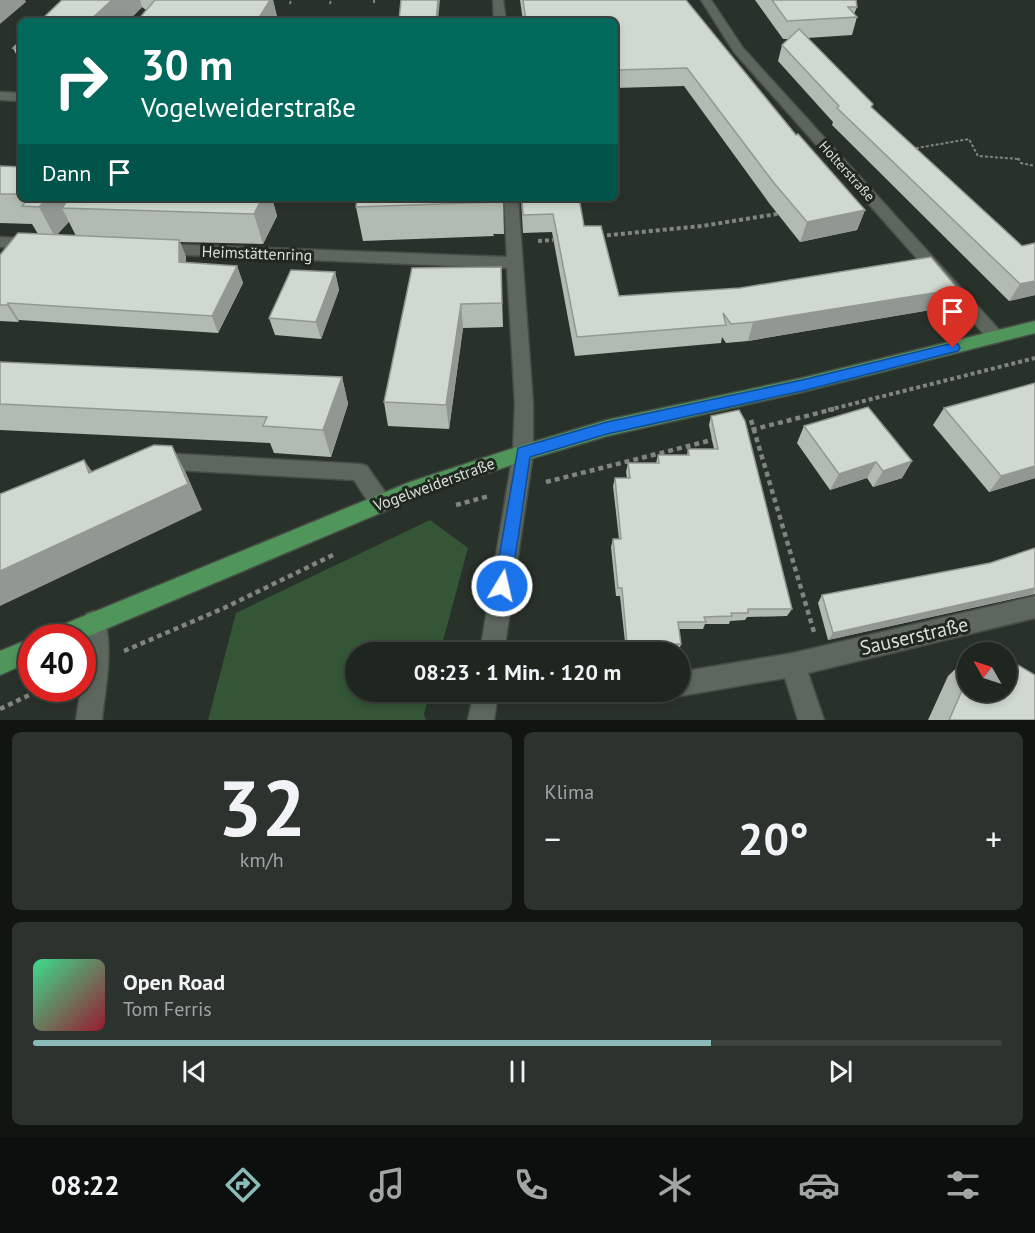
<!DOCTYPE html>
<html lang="de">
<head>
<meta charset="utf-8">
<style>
	:root { --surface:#1f2620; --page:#2c322d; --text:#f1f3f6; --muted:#a1a5a5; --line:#3c433e; --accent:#8bbbb9 }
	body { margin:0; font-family:"PT Sans",sans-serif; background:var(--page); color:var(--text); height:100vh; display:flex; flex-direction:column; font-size:22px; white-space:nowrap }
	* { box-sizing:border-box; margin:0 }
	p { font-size:20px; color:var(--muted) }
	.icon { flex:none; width:33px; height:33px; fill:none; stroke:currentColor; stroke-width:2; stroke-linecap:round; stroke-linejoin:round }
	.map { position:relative; height:720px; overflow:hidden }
	.panel { display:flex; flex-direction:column; gap:12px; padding:12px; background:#111512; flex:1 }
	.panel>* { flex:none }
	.guide { position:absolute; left:18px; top:18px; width:600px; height:183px; border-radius:9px; box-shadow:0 3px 9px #0003,0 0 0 2px var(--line); background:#00695c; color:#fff; overflow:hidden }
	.needle { width:39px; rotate:309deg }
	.controls { position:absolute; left:957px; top:642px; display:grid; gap:12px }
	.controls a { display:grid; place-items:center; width:60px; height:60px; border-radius:50%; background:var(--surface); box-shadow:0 3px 9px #0003,0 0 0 2px var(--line); font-size:30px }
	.speed { position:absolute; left:18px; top:624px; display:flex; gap:12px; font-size:30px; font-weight:700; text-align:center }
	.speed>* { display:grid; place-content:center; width:78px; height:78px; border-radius:50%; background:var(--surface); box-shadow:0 3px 9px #0003,0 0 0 2px var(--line); line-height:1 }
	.speed .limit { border:9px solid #d22; background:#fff; color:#111 }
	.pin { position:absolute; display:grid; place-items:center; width:51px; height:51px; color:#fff; margin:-62px -26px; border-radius:50% 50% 50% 0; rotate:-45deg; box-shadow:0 0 6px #0007 }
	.pin .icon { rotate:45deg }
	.me { position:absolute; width:66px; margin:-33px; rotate:9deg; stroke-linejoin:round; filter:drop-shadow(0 0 4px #0008) }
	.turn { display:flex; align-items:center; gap:21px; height:126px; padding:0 24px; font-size:27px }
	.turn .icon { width:78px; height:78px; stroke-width:2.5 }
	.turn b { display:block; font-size:42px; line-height:51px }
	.then { display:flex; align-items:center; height:57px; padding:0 24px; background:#0003; gap:12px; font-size:22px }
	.big { font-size:45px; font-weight:700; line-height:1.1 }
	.panel .widget { flex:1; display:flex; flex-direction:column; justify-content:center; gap:9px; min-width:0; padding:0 21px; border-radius:9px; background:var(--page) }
	.panel .dial { align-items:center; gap:0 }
	.dial b { font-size:78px; line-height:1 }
	.song { display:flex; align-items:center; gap:18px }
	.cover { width:72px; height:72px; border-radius:9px; background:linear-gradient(135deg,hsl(150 70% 55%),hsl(350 70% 35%)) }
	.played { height:6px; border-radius:3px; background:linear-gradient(90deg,var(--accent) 70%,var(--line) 70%) }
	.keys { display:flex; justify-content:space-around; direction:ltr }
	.heat { display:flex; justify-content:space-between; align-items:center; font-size:33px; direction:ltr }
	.panel .tiles { flex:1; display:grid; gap:12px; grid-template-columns:1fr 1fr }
	.widget:last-child { grid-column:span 2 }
	.trip { position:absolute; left:345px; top:642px; width:345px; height:60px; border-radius:30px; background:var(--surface); box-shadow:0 3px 9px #0003,0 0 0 2px var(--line); font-weight:700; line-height:60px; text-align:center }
	.menu { display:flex; height:96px; justify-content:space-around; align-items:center; background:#0c0f0d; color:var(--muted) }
	.menu .icon { width:42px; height:42px }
	.menu .current { color:var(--accent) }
	.menu b { font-size:27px; color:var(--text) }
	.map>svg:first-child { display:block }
	.green { fill:#345536 }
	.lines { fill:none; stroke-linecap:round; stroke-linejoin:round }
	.minor-casing { stroke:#464d46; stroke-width:3 }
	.major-casing { stroke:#464d46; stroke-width:3 }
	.path-far2 { stroke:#7f867f; stroke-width:2; stroke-dasharray:3 2; stroke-linecap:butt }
	.path-far1 { stroke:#7f867f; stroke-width:4; stroke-dasharray:4 3; stroke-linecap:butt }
	.path { stroke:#7f867f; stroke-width:4.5; stroke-dasharray:5 4; stroke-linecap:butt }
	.minor { fill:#5d675e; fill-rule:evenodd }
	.major { fill:#50955a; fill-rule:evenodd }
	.wall { fill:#b2bbb2; fill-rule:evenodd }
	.shaded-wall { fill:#919891 }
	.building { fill:#cfd9cf; stroke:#919891; stroke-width:1.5 }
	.route { fill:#1a73e8; stroke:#114b97; stroke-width:1.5 }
	.labels { text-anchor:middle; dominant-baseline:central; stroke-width:6; stroke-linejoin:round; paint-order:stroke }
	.far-street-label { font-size:14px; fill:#d9dfd9; stroke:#202820 }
	.street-label { font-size:16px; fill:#d9dfd9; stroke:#202820 }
	.near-street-label { font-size:20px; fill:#d9dfd9; stroke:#202820 }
</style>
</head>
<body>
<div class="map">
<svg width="1035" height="720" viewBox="0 0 1035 720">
	<rect width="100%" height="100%" fill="#29322a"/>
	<polygon class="green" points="430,520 468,548 440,652 356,652 356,692 430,692 424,714 426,720 208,720 236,613"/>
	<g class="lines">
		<defs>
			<g id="minor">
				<polygon points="493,0 503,0 506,21 494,21"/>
				<polygon points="701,0 711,0 743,48 1002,333 1005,337 1002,341 996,343 990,341 734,52"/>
				<polygon points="0,92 21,93 21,101 0,100"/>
				<polygon points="504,198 518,198 533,404 533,453 504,652 480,652 513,453 515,404 507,268 161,254 153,249 161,244 507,257"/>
				<polygon points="0,237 34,239 42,244 34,249 0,247"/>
				<path d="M158,453L360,464L367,466L392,502L389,508C372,515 363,493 354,480L158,469L151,467L148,461L151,455Z"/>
				<polygon points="1035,596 1035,618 808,673 824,720 798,720 785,678 680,696 671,692 680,692 680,672 793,653"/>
				<path d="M94,611L102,614C115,643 105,689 102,720H76L81,688H82V622L86,614Z"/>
				<polygon points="474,692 498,692 494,720 468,720"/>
			</g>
			<g id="major">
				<polygon points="1035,321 1035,333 802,392 607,436 523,461 423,495 82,639 46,638 50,630 410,482 523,445 607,420 802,378"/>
				<polygon points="32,638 32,661 0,675 0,651"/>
			</g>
		</defs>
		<use href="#minor" class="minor-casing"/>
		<use href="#major" class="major-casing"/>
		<g class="path-far2">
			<polyline points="374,0 374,3"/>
			<polyline points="290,4 291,0"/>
			<polyline points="330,4 331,0"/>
			<polyline points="911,149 969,139 978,156 1019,159"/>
			<polyline points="1018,158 1021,163 1035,166"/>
		</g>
		<g class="path-far1">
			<polyline points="600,236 702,226 783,213"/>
			<polyline points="538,241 553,240"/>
			<polyline points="828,410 1035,358"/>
		</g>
		<g class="path">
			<polyline points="751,420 814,632"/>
			<polyline points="743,432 834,409"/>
			<polyline points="546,482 716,439"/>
			<polyline points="456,505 489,496"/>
			<polyline points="124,651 224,608 335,554"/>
			<polyline points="0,709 44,688"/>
		</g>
		<use href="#minor" class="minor"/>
		<use href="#major" class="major"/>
	</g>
	<g class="wall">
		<polygon points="62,0 273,0 278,21 137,21 146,10 142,7 128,21 40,21"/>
		<polygon points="520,0 686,0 796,135 865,210 857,230 800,242 769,203 684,86 615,88 615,21 523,21"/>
		<polygon points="755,0 856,0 857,7 854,14 857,17 852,35 807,38 872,108 1022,246 1035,243 1035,295 1009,301 832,125 833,122 778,61 782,45 789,39 783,39"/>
		<polygon points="21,40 21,64 13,48"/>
		<path d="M0,166L21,167V198H272L277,216L263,244L180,242L186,257V263L237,266L243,283L218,333L19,320L18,322L0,321V255L38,234L32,224L0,223ZM69,222L76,236L57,235L68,222Z"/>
		<polygon points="503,198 504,234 493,234 494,236 363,241 356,207"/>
		<polygon points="521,198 579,198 584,226 619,296 958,289 948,307 748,341 726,343 722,337 721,343 575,356 552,232 523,233"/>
		<polygon points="501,267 503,327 463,328 449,429 388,426 384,402 412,268"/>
		<polygon points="335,272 339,290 321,339 275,335 269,318"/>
		<polygon points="0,362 342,377 348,404 331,457 274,453 270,443 0,430"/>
		<polygon points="1035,383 1035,478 989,492 933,425 944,408"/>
		<polygon points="711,416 792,609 787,616 747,617 745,620 730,621 729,624 705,624 703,629 679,629 681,644 679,651 626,651 620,596 616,596 611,547 613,539 619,539 613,486 615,478 627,478 626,472 628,463 656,463 658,455 687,455 688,449 714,449 709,425"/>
		<polygon points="804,426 912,461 902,478 873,487 867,478 830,490 797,443"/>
		<polygon points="1035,548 1035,594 828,640 818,603 822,595 990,563"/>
		<polygon points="982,643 997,652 972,652"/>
		<polygon points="968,657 968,692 1035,720 928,720 948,676"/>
	</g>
	<g class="shaded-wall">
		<polygon points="0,0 25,0 26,2 0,24"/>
		<polygon points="112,0 140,0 142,7 128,21 89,21"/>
		<polygon points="270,0 273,0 278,21 257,21"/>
		<polygon points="438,0 440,0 438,21 436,21"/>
		<polygon points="47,198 63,198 68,208 62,208 69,222 55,237 39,207"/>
		<polygon points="262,198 272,198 277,216 263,244 254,214"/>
		<polygon points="865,210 857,230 800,242 807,222"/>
		<polygon points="179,240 186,257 186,279 179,262"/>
		<polygon points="237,266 243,283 218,333 212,316"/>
		<polygon points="335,272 339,290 321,339 316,322"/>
		<polygon points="1035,281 1035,295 1009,301 1020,284"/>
		<polygon points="958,289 948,307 748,341 753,322"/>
		<polygon points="8,303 19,320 18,322 7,305"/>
		<polygon points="461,304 463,328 449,429 446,405"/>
		<polygon points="342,377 348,404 331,457 323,430"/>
		<polygon points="172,446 186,473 202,510 0,606 0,571"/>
		<polygon points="84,460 103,487 89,473"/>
		<polygon points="912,461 902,478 873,487 883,471"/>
		<polygon points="876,462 867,478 830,490 839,474"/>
		<polygon points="1035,466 1035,478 989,492 1001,476"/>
		<polygon points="1035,588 1034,594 828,640 833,633"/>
	</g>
	<g class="building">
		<polygon points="62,0 112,0 89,21 40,21"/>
		<polygon points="155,0 270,0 257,21 137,21"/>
		<polygon points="401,0 438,0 436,21 399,21"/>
		<polygon points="523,0 686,0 796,135 798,134 865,210 807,222 774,183 687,68 615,70 615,21 526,21"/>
		<polygon points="772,0 856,0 857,7 848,7 857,17 787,21"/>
		<polygon points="799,29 873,104 871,107 1022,246 1035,243 1035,281 1020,284 837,108 839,106 782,45"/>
		<polygon points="21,40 21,48 13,48"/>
		<polygon points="0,166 21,167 21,194 0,194"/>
		<polygon points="29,198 47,198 39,207 22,206"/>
		<polygon points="69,198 262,198 254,214 62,208"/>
		<polygon points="357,198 503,198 503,200 492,200 493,202 356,207"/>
		<polygon points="522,198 579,198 584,226 601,226 619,296 740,288 931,257 958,289 753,322 731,324 723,313 726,325 577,337 553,214 523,215"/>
		<polygon points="18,233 179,240 179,262 237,266 212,316 8,303 7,305 0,305 0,255"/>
		<polygon points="501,267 502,303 461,304 446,405 384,402 412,268"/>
		<polygon points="291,270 335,272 316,322 269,318"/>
		<polygon points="0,362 342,377 323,430 263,426 267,417 0,404"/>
		<polygon points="1035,383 1035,466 1001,476 944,408"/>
		<polygon points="868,407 912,461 883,471 876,462 839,474 804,426"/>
		<polygon points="739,410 745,421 792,609 748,609 748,613 731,613 732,616 704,617 706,622 678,622 681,644 627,644 622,588 618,588 613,539 621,539 615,478 630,478 628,463 659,463 658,455 689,455 688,449 718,449 711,416"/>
		<polygon points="154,445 172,446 188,484 0,571 0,494 84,460 89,473"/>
		<polygon points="1035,548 1035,588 833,633 822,595 990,563"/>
		<polygon points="982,643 997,652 978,652"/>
		<polygon points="1006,658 1035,675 1035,720 949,720 968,677 968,692 1006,692"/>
	</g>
	<polygon class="route" points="953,343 958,344 960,348 958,351 802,391 607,434 530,457 511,586 508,592 502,594 496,592 494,586 518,448 607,422 802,380"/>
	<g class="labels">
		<g class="far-street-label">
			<text transform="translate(847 171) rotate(48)">Holterstraße</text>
		</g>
		<g class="street-label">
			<text transform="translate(257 253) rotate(2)">Heimstättenring</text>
			<text transform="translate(434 484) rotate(-20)">Vogelweiderstraße</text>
		</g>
		<g class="near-street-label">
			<text transform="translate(914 636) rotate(-13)">Sauserstraße</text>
		</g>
	</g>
</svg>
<div class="controls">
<a><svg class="needle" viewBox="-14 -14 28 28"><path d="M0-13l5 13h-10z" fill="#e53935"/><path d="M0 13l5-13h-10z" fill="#a1a5a5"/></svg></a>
</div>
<div class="speed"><div class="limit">40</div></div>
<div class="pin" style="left:953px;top:348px;background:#d93025"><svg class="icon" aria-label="arrive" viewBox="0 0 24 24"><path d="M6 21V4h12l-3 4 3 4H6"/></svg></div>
<svg class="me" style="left:502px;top:586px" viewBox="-20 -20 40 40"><circle r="17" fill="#1a73e8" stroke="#fff" stroke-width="3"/><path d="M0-11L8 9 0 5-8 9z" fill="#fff"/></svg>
<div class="trip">08:23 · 1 Min. · 120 m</div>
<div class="guide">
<div class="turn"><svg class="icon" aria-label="right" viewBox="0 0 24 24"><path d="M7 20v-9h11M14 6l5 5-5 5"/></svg><div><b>30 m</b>Vogelweiderstraße</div></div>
<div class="then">Dann<svg class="icon" aria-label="arrive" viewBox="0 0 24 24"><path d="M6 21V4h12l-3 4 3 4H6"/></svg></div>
</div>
</div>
<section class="panel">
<div class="tiles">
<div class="widget dial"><b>32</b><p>km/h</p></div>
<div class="widget"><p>Klima</p>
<div class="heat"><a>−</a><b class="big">20°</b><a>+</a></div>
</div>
<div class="widget">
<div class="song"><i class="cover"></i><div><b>Open Road</b><p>Tom Ferris</p></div></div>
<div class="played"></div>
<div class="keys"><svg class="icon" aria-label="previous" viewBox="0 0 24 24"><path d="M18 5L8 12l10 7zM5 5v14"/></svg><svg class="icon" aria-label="pause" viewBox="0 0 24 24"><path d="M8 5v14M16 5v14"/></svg><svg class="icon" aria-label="next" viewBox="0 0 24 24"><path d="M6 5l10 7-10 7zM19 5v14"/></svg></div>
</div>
</div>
</section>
<nav class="menu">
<b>08:22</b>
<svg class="icon current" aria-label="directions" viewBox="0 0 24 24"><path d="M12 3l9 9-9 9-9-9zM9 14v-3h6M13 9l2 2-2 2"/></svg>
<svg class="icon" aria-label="music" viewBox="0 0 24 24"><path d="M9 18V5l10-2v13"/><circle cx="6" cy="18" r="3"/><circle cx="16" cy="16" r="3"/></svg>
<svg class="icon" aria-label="phone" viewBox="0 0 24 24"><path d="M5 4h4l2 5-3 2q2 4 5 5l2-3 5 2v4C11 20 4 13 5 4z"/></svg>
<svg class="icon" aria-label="climate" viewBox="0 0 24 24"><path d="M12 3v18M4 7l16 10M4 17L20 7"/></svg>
<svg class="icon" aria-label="car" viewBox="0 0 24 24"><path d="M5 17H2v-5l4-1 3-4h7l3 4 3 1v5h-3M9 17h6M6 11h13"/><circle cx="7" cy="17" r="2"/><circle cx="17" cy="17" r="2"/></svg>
<svg class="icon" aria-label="filters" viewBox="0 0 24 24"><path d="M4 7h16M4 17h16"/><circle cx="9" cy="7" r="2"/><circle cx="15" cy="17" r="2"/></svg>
</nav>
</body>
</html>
